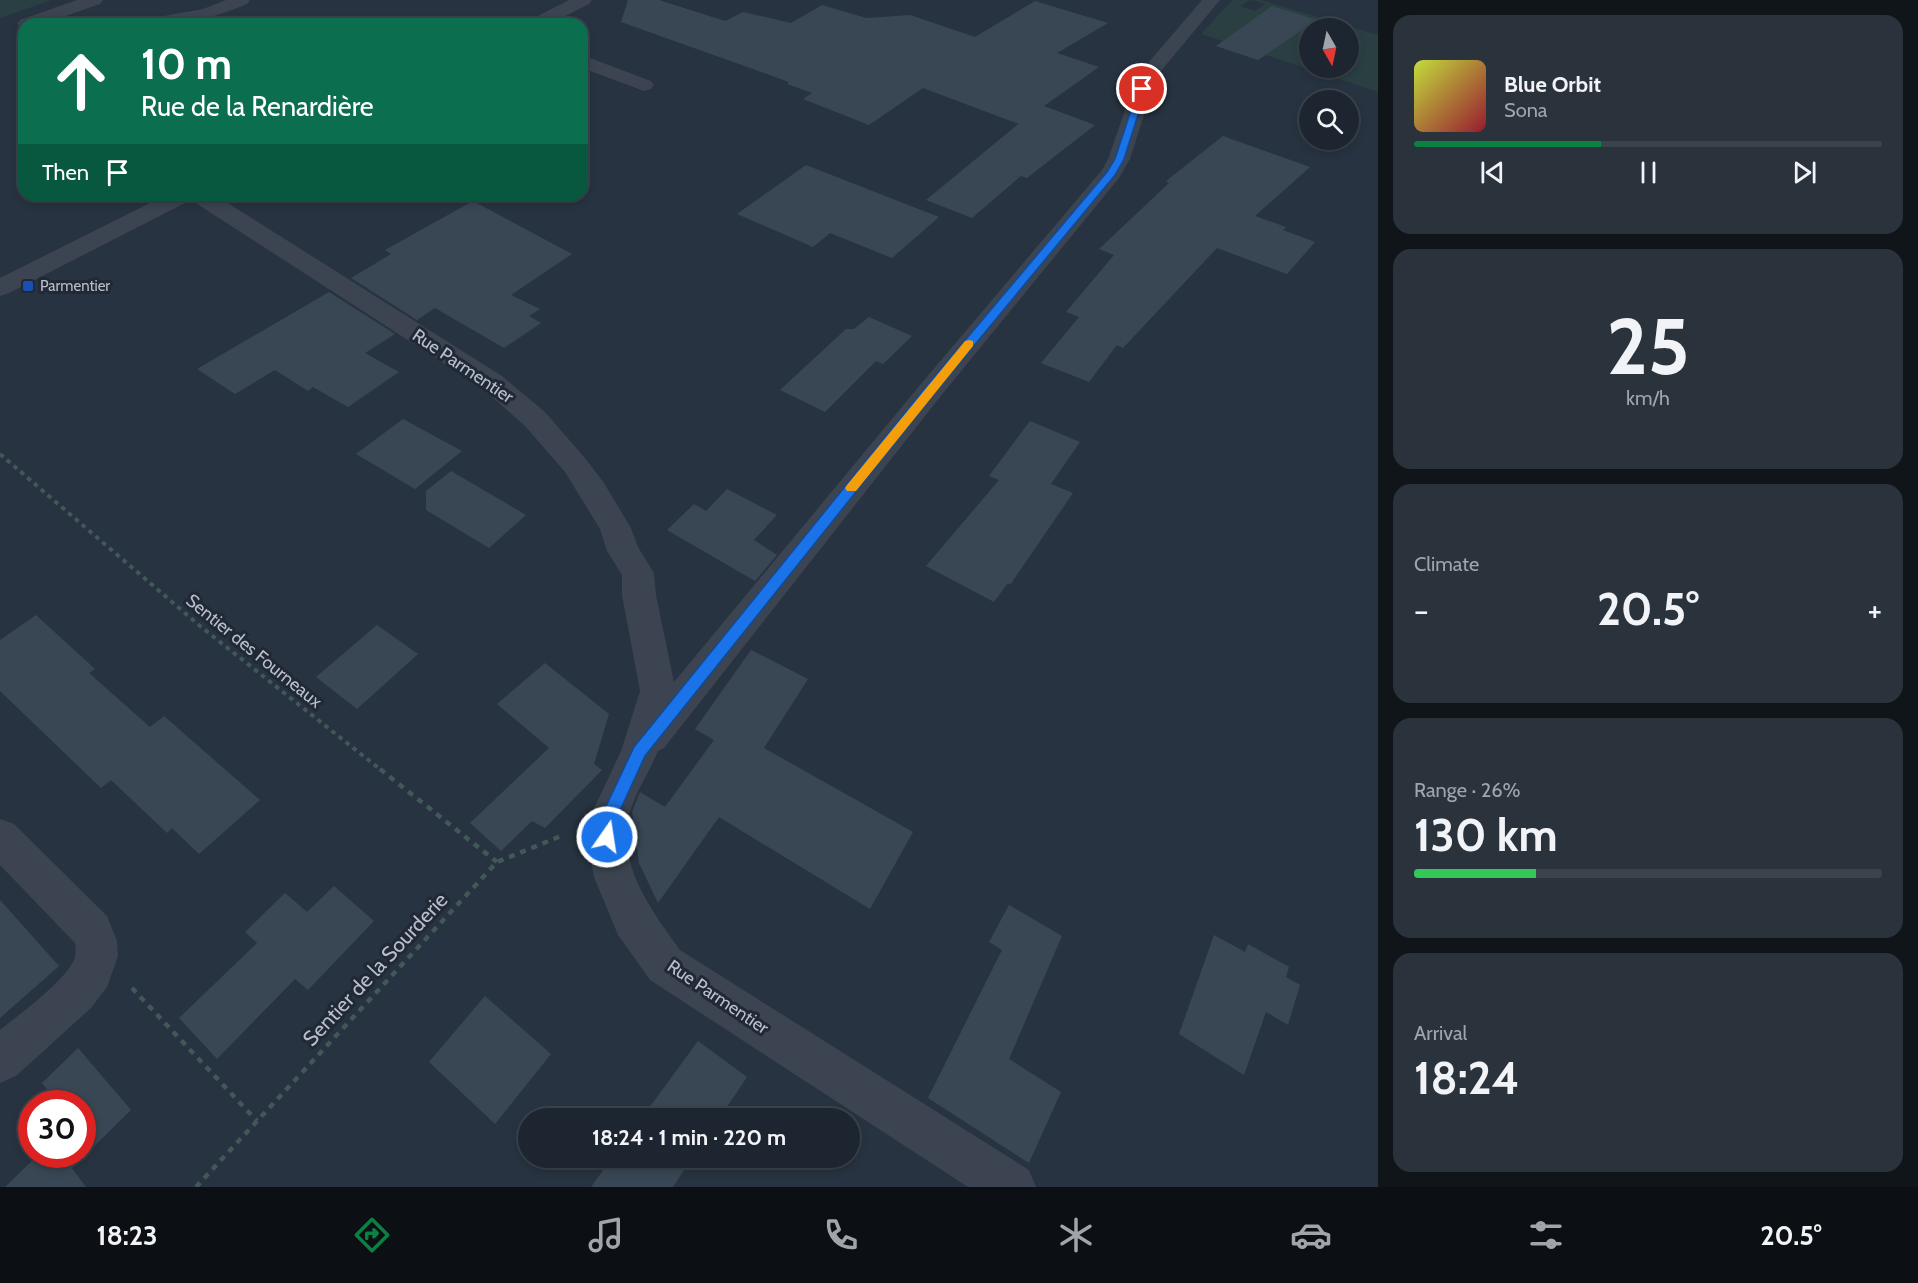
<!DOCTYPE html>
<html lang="en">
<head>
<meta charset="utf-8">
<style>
	:root { --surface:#1d2630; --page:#2a323c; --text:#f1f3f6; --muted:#a0a5ab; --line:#3b434c; --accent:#0b8043 }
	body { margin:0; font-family:Cabin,sans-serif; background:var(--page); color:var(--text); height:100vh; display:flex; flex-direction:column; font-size:22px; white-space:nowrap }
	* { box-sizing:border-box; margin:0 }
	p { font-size:20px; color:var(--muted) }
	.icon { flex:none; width:33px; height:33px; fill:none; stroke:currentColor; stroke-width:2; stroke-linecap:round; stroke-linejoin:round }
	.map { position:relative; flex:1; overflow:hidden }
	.sheet { display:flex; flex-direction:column; gap:15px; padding:15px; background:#10151a; width:540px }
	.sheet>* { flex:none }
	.hud { position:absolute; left:18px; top:18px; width:570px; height:183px; border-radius:18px; box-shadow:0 3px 9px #0003,0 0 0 2px var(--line); background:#0b6e4f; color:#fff; overflow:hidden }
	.needle { width:39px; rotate:171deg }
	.controls { position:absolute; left:1299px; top:18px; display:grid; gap:12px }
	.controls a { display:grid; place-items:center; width:60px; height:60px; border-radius:50%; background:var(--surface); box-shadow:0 3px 9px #0003,0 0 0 2px var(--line); font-size:30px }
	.speed { position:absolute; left:18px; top:1090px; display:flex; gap:12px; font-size:30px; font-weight:700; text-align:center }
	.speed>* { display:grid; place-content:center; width:78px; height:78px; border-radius:50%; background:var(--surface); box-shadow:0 3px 9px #0003,0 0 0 2px var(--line); line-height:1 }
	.speed .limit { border:9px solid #d22; background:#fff; color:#111 }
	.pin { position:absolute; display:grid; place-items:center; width:51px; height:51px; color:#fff; margin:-26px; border:3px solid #fff; border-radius:50%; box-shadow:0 2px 6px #0007 }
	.me { position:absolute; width:66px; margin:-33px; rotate:13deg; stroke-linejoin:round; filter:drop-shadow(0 0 4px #0008) }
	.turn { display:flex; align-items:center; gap:21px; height:126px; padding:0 24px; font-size:27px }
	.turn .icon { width:78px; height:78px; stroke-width:2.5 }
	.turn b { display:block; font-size:42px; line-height:51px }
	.then { display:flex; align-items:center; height:57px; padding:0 24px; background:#0003; gap:12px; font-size:22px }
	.big { font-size:45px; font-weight:800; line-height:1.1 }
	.sheet .card { flex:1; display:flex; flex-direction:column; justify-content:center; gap:9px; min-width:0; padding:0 21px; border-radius:18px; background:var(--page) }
	.sheet .dial { align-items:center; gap:0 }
	.dial b { font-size:78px; line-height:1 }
	.song { display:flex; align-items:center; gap:18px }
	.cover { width:72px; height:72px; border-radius:9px; background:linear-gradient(135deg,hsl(70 70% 55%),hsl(350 70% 35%)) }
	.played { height:6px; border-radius:3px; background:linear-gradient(90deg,var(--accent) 40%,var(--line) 40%) }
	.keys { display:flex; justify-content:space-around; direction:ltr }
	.heat { display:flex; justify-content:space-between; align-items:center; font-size:33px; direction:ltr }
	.charge { height:9px; border-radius:4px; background:linear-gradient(90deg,#34c759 26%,var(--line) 0) }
	.trip { position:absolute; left:518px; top:1108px; width:342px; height:60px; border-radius:30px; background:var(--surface); box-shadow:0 3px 9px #0003,0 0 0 2px var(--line); font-weight:800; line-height:60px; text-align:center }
	.tabs { display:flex; height:96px; justify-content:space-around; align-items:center; background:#0c0f13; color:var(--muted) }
	.tabs .icon { width:42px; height:42px }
	.tabs .on { color:var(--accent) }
	.tabs b { font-size:27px; color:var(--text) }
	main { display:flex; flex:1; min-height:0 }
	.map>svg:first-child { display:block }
	.green { fill:#293f41; fill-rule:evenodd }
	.building { fill:#394755 }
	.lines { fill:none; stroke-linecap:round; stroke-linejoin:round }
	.path-far1 { stroke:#425858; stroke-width:4; stroke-dasharray:4.5 4.5; stroke-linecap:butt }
	.path { stroke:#425858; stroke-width:4.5; stroke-dasharray:6 6; stroke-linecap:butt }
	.minor { fill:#3b4450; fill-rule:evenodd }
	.route { fill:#1a73e8; stroke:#114b97; stroke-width:1.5 }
	.slow { fill:#f59e0b }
	.transit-dot { fill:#1a4fb4; stroke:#202935; stroke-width:2 }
	.labels { text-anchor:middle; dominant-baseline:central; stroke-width:6; stroke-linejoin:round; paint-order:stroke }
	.far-poi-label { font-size:15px; fill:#b8bfca; stroke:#202935; text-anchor:start }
	.street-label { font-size:18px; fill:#b8bfca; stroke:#202935 }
	.near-street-label { font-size:21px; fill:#b8bfca; stroke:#202935 }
</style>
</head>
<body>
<main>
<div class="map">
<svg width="1378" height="1187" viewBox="0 0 1378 1187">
	<rect width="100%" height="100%" fill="#273340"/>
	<g class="green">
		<polygon points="0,0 52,0 0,18"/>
		<path d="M1232,0H1250L1240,6L1255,11L1265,4L1251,0H1261L1378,35V92L1201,34ZM1310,28H1348V68H1310Z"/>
	</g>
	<g class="building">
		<polygon points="628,0 659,0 725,21 743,12 791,23 822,5 866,18 910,15 975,37 1035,1 1108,23 1057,53 1099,67 1044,106 1095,125 1027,178 1021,176 972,218 926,200 1022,121 1019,124 923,88 869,125 803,99 812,93 787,84 789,82 621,22"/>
		<polygon points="1272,6 1317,20 1258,60 1216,46"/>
		<polygon points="1223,136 1310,167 1255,216 1286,227 1283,230 1315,242 1287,274 1217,248 1123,348 1117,345 1089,382 1041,363 1079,317 1066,312 1114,255 1099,249 1169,183 1166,181"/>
		<polygon points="806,165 939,217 892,258 830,233 813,247 737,214"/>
		<polygon points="473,201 572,254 511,295 540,309 529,316 541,323 504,348 435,308 417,320 351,278 391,254 385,250"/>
		<polygon points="329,292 395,334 365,353 399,372 348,407 313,387 308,391 275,370 235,394 197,369"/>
		<polygon points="869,317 912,336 883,364 876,361 825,412 780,390 846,329 854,329"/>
		<polygon points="403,419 462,451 415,489 356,454"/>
		<polygon points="1030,421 1080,442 1051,484 1073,493 1010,585 1008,583 994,602 926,566 999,480 989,476"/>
		<polygon points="451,471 526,515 489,548 426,510 426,491"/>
		<polygon points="727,489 777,515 754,540 777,555 755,581 667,530 694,504 706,511"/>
		<polygon points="36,615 95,669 89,673 150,727 164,716 260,800 199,854 172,828 167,833 111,780 101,788 0,691 0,640"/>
		<polygon points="377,625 418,654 357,709 316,677"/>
		<polygon points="751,650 808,679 764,748 913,832 870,909 719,817 658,903 639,863 632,812 640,792 665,807 714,740 695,729"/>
		<polygon points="545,663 609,714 594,764 602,770 545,828 532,821 501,851 470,823 549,748 497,704"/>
		<polygon points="334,886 374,921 308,990 295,979 217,1059 179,1018 257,943 245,932 285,893 307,912"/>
		<polygon points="0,900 59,966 0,1018"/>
		<polygon points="1009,905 1062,936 1009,1059 1061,1092 1029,1163 928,1098 1002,950 989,942"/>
		<polygon points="1214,935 1245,952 1248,944 1289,967 1286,977 1300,985 1288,1025 1266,1012 1244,1075 1179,1034"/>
		<polygon points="485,996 551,1054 495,1124 429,1062"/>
		<polygon points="698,1041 747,1077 719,1119 641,1119"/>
		<polygon points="78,1048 131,1110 72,1168 86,1187 5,1187 38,1155 82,1155 82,1104 38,1104 50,1093 42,1083"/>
		<polygon points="612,1158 692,1158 673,1187 591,1187"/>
	</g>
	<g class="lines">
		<polyline class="path-far1" points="0,454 200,626 381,770"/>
		<g class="path">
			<polyline points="380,769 497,862"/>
			<polyline points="132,988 257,1121"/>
			<polyline points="196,1187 497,862 561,836"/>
		</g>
		<g class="minor">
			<polygon points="77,0 103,0 100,4 43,24 24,24 24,29 17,24 20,20"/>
			<path d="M226,0H250L247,4C204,22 184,24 138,24L141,20L203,9Z"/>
			<polygon points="569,0 592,0 589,4 550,24 527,24 530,20"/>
			<path d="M1202,0H1220L1156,77L1130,159L1119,178L940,397L664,748L658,751C650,771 632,798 628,819C619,869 653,912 680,950L1029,1170L1036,1187H968L650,980L618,935L594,877L587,837L590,817L621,751L640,691L622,595V575L607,551L600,529L565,472L525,426L482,388L191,200L9,293L0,296V278L166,195H215L502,376L545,412L585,458L604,483L631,528L638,547L654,573L656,595L674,682L920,385L1102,170L1108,159L1137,76Z"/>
			<polygon points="582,55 651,81 654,85 651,89 644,91 582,68"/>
			<path d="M0,819L14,824L107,916L117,941L118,956L107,987L91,1008L16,1076L0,1083V1030C20,1014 61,984 73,962C76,956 76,950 75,943L0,865Z"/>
		</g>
	</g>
	<polygon class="route" points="1142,86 1146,89 1124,159 1115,175 934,394 645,756 617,817 613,842 607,845 601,842 599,837 601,817 634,747 925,388 1107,172 1115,159 1138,89"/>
	<polygon class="slow" points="969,340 973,341 973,346 856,491 847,491 845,488 847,485 965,341"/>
	<rect class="transit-dot" x="22" y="280" width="12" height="12" rx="3"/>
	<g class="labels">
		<g class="far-poi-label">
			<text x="40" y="286">Parmentier</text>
		</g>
		<g class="street-label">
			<text transform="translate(463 366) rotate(34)">Rue Parmentier</text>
			<text transform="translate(254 651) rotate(39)">Sentier des Fourneaux</text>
			<text transform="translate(718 997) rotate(34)">Rue Parmentier</text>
		</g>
		<g class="near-street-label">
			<text transform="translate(375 969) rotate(-47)">Sentier de la Sourderie</text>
		</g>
	</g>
</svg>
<div class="controls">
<a><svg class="needle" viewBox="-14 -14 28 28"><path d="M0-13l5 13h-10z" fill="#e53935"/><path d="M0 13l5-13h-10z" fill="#a0a5ab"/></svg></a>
<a><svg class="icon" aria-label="search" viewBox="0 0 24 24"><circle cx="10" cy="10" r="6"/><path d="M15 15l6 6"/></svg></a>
</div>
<div class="speed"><div class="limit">30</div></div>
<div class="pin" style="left:1142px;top:89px;background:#d93025"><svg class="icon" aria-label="arrive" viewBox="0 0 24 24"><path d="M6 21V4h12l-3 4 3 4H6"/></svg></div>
<svg class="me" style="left:607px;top:837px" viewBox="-20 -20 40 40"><circle r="17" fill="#1a73e8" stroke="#fff" stroke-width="3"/><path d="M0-11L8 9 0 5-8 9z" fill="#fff"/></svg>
<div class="trip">18:24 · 1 min · 220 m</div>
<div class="hud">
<div class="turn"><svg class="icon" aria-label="ahead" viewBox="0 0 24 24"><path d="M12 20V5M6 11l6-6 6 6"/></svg><div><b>10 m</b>Rue de la Renardière</div></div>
<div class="then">Then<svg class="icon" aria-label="arrive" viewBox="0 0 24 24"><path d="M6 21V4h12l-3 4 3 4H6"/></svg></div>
</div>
</div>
<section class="sheet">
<div class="card">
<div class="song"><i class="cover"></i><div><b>Blue Orbit</b><p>Sona</p></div></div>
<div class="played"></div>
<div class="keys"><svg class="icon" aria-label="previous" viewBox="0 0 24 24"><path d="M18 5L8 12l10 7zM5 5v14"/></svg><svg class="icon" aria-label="pause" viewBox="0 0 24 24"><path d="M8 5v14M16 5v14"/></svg><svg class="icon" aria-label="next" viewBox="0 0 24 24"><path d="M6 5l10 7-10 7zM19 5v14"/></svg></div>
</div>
<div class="card dial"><b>25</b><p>km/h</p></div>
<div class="card"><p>Climate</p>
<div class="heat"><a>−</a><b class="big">20.5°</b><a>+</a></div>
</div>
<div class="card"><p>Range · 26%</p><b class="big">130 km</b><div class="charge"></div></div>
<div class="card"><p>Arrival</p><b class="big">18:24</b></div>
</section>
</main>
<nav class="tabs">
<b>18:23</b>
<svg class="icon on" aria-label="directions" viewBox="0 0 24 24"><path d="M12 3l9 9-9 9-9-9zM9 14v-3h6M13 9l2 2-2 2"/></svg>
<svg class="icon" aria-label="music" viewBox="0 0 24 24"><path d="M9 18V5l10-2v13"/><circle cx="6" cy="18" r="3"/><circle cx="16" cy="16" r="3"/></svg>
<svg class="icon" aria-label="phone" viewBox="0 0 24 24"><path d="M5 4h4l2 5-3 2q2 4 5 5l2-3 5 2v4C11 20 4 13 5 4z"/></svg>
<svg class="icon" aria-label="climate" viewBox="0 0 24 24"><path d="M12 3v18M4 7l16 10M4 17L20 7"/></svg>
<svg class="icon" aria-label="car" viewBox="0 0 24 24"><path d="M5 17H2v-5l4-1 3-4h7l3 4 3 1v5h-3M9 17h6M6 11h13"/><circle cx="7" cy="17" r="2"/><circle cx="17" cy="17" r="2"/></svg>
<svg class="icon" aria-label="filters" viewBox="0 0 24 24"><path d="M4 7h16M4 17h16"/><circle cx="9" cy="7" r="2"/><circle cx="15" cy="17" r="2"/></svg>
<b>20.5°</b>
</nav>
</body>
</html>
